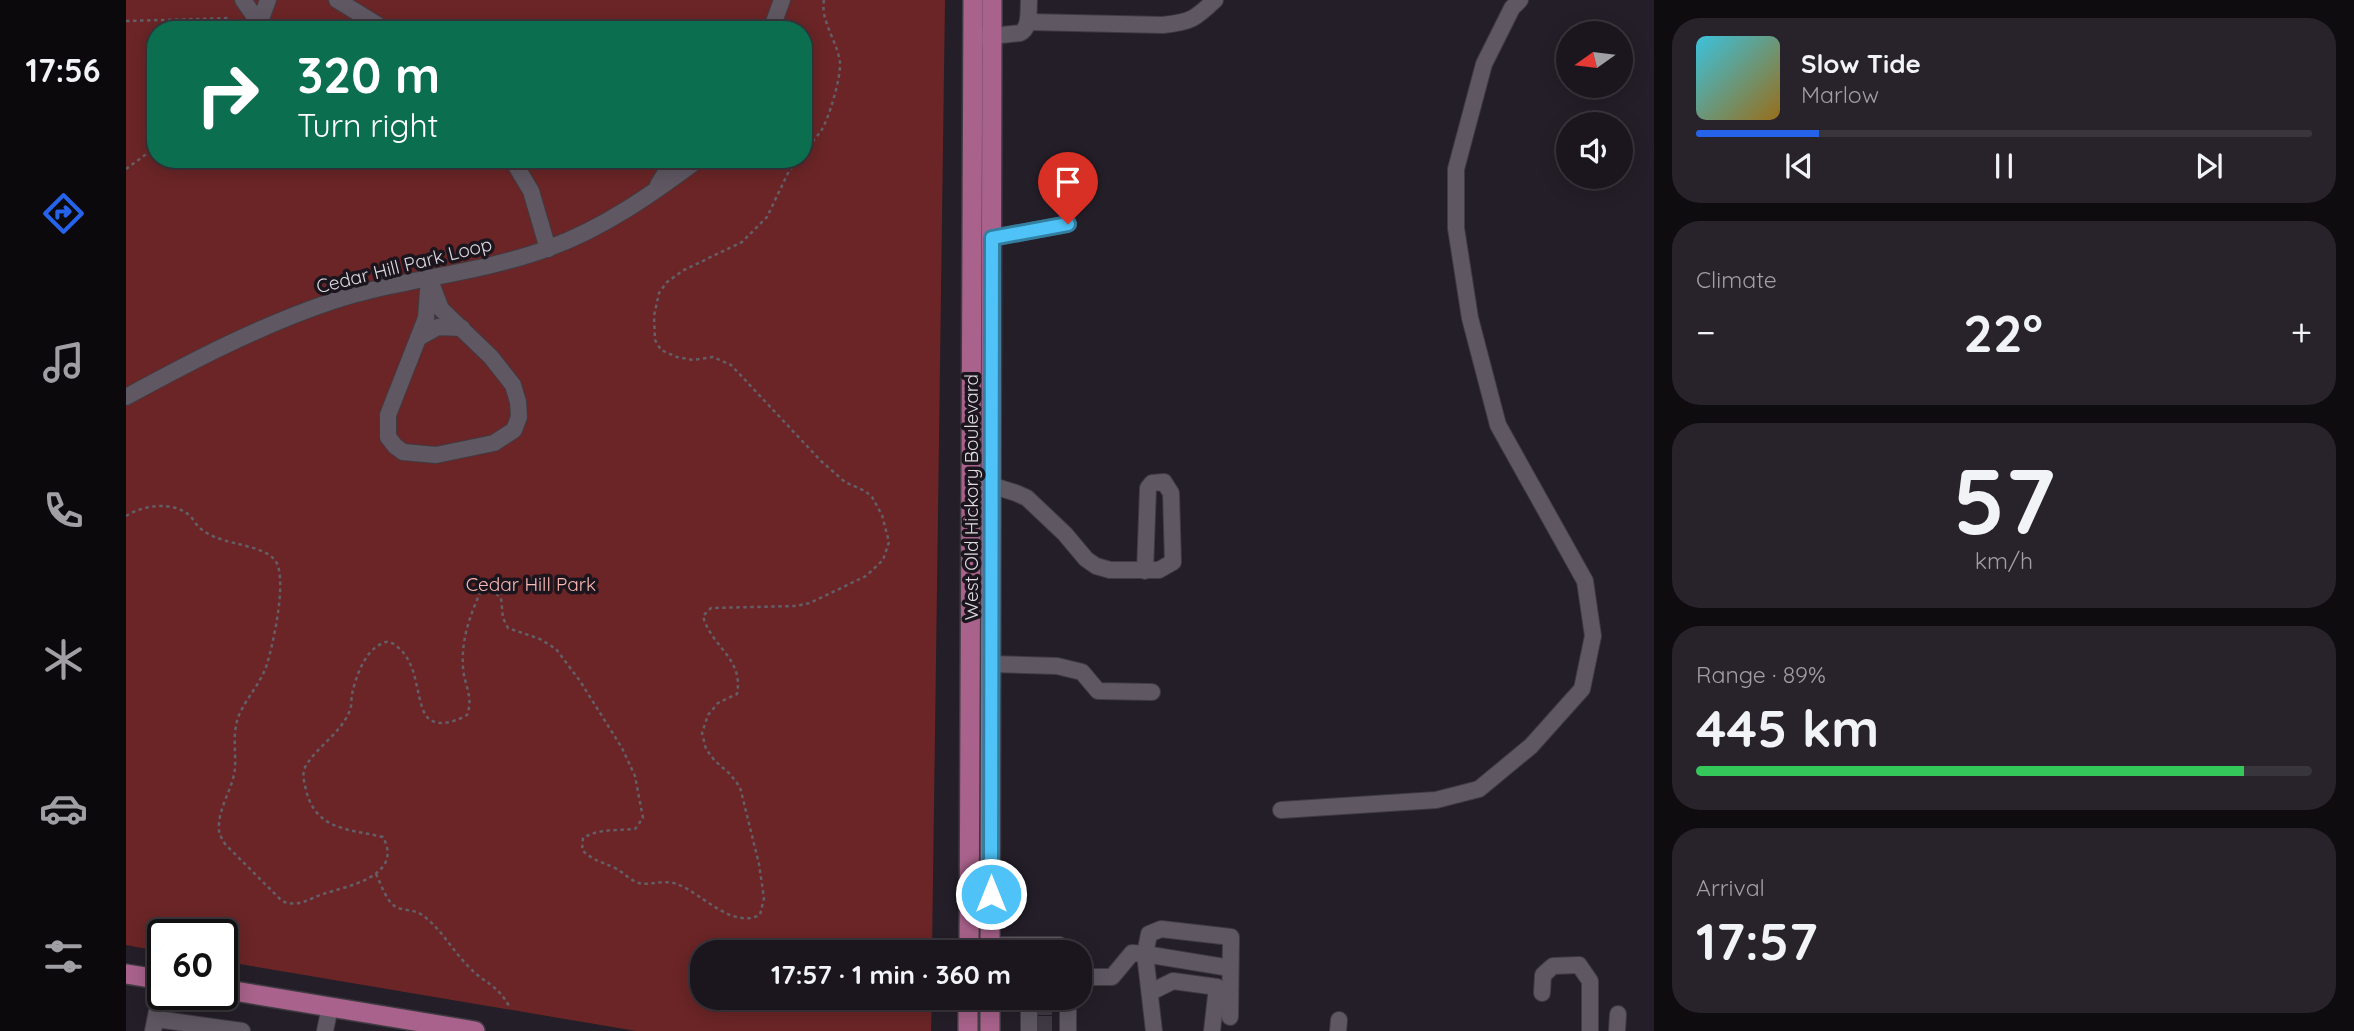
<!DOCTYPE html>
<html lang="en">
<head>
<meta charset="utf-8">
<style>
	:root { --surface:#1b161e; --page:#28232b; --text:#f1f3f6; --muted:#a09fa4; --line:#39353c; --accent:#2563eb }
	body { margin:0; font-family:Quicksand,sans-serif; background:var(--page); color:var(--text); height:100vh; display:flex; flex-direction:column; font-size:26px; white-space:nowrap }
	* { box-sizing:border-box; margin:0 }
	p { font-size:23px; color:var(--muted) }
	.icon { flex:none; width:38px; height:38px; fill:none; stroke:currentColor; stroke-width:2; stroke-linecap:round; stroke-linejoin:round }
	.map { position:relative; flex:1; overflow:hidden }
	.details { display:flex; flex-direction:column; gap:18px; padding:18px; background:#0f0c10; width:700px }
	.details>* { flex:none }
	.banner { position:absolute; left:21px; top:21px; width:665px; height:147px; border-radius:28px; box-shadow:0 4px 18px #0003,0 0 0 2px var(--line); background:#0b6e4f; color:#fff; overflow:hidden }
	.needle { width:46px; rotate:256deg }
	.tools { position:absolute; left:1430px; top:21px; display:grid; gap:14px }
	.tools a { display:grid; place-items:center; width:77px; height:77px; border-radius:50%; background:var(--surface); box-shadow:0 4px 18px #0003,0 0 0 2px var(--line); font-size:35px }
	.speed { position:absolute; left:21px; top:919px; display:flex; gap:14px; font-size:35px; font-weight:700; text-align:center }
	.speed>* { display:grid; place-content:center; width:91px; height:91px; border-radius:50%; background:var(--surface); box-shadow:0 4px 18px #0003,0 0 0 2px var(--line); line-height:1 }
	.speed .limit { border:4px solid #111; border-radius:10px; background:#fff; color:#111 }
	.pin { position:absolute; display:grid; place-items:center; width:60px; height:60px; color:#fff; margin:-72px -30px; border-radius:50% 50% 50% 0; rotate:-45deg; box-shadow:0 0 7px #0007 }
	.pin .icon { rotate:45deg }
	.me { position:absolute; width:77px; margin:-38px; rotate:0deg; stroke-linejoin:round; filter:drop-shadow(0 0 5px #0008) }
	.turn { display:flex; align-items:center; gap:24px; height:147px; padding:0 35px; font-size:32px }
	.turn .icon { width:91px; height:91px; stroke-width:2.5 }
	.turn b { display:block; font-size:49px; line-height:60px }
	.big { font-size:52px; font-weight:800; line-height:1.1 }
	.details .widget { flex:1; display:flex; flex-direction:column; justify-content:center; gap:10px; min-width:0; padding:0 24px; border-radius:28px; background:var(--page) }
	.details .dial { align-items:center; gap:0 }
	.dial b { font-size:91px; line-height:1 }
	.song { display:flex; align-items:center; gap:21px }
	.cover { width:84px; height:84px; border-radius:10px; background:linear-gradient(135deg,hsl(190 70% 55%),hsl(40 70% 35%)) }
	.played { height:7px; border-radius:4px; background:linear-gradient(90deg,var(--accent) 20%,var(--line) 20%) }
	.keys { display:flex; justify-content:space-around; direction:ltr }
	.heat { display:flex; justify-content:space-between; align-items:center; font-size:38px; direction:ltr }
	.charge { height:10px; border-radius:5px; background:linear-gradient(90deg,#34c759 89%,var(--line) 0) }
	.trip { position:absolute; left:564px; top:940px; width:402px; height:70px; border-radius:28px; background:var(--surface); box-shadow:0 4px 18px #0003,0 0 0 2px var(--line); font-weight:800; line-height:70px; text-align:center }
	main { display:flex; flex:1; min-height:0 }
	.menu { display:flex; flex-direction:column; width:126px; justify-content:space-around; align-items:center; background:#0b090c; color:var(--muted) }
	.menu .icon { width:49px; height:49px }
	.menu .selected { color:var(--accent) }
	.menu b { font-size:32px; color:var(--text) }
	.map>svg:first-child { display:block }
	.green { fill:#6b2526; fill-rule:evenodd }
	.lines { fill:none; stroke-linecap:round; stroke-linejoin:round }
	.minor-tunnel { stroke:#403a44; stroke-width:16; stroke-dasharray:16 8; stroke-linecap:butt }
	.minor-casing { stroke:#403b42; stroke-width:18 }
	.major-casing { stroke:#403b42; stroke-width:22 }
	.path { stroke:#645e67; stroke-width:2.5; stroke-dasharray:3.5 3.5; stroke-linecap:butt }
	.minor { stroke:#5f5863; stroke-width:16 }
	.major { stroke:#a8628b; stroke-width:19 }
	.route-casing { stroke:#337fa1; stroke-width:18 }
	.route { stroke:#4fc3f7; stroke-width:12 }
	.labels { text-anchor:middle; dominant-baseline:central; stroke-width:7; stroke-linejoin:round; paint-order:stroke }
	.street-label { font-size:19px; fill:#dfdbe1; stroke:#1b151e }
	.park-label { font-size:19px; fill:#fcb8b4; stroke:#1b151e }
</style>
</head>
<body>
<main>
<nav class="menu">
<b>17:56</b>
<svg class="icon selected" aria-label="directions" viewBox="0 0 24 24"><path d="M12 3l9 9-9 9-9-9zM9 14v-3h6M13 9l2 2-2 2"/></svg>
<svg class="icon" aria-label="music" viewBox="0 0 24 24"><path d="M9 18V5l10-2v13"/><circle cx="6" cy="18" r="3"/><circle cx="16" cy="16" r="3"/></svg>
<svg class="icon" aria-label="phone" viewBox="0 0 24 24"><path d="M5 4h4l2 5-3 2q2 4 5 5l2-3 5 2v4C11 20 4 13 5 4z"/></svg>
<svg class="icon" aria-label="climate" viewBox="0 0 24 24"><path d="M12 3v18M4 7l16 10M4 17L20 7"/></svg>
<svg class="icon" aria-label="car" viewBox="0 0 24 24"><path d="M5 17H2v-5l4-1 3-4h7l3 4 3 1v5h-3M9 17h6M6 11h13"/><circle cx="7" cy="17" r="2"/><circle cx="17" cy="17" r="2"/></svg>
<svg class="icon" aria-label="filters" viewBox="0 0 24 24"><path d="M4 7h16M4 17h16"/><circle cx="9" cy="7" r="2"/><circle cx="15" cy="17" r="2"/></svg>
</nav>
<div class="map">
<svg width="1528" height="1031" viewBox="0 0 1528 1031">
	<rect width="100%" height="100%" fill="#241e28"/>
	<path class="green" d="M0,0H819L806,952H576V998H806L805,1031H510L96,961V934H37V952L0,945ZM30,30H677V159H30Z"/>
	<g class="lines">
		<g class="minor-tunnel">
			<polyline points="910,1007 928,1007"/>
			<polyline points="910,1024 928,1024"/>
		</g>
		<defs>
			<g id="minor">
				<polyline points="117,0 138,30"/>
				<polyline points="211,0 260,30"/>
				<path d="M902,22L1037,25C1065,22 1069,19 1089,0"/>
				<polyline points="133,24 142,0"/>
				<polyline points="645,30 656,0"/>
				<path d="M856,37L894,33C905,28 902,11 903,0"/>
				<polyline points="386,159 405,191 422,249"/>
				<polyline points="532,185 548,159"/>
				<polyline points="866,238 942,224"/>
				<polygon points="303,278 315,309 365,357 387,385 392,402 393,417 388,430 368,443 310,455 277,452 269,446 262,437 262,415 300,318"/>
				<polyline points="292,338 312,327 336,328"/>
				<path d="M0,397C66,361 135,325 207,301C277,278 353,274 423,248C478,228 526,194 573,159"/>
				<polyline points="855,482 890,493 901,498 939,534 960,559 970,566 984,570 1033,570 1047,562 1045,493 1038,482 1026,483 1022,488 1019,571"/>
				<polyline points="865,664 931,666 956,672 972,691 1026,692"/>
				<polyline points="1155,810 1310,800 1353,789 1405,746 1456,689 1467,636 1459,581 1372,425 1344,318 1330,228 1330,169 1358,64 1386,8 1394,0"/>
				<polyline points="864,945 933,945 936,952"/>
				<polyline points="1104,968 1019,954 1023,934 1035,929 1105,937 1104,1017"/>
				<polyline points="954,977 986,977 1006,953 1019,954 1028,1031"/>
				<polyline points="1025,992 1047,981 1091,987 1086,1031"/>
				<polyline points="1416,993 1417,975 1427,966 1453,965 1464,981 1464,1031"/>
				<polyline points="903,998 903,1031"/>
				<polyline points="30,1019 116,1031"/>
				<polyline points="27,1031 37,981"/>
				<polyline points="199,1031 204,1007"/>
				<polyline points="942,1031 942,998"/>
				<polyline points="1212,1031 1213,1020"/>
				<polyline points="1491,1031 1492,1014"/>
			</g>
			<g id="major">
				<polyline points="843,952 847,0"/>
				<polyline points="864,952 866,0"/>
				<polyline points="0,974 37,980"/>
				<polyline points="96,989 349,1031"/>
				<polyline points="864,998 864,1031"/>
				<polyline points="842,1031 842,998"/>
			</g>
		</defs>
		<use href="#minor" class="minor-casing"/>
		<use href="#major" class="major-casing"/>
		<g class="path">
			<polyline points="0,21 104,18"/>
			<polyline points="97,30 104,18"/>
			<path d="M677,152C683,145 690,138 695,131C703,119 715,77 714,63C712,42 694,21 698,0"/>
			<polyline points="0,169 30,147"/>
			<path d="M0,516C17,505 49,500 65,517C67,519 69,523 71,525C89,546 132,542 148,559C163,574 147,645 141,664C135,683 121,697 113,715C106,732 110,751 109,768C107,788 94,805 93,824C92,833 95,837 99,844L156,901C172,908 182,899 197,894C222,886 278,876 257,837C224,829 190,831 180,790C178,781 175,772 181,764C193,745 216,732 224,710C226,705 225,699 226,694C230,677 238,652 255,644C260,641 264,641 269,645C292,661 289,692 298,712C306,730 329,722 341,715C348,696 338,686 337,667C335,640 344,615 355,591L365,589L375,598L377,618L382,628L414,639L430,649L454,681L496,748L509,776L517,818L509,829C490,831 474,828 457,838L456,850C469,862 475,861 489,868C497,872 505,881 513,883C523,886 537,879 551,884C577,894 605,929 634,915L638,898L633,864L614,787L604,774L589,761L580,749L576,733L582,715L592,703L611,694C618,658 585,647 577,616L585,608L669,606L684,603L740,576L757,560L763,542L756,515L746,497L739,491L719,482L695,461L605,365L587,357L567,360L551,357L535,350L529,340L528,316L533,293L541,282L558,270L616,242L641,217L662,173L672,159"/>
			<path d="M250,874C255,884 260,901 270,907C278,911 288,909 296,915C316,929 327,952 344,968C359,984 371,984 383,1006"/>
		</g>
		<use href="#minor" class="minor"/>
		<use href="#major" class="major"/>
	</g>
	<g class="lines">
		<defs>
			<polyline id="route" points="865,894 866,238 942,224"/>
		</defs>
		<use href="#route" class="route-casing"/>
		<use href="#route" class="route"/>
	</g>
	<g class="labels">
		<g class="street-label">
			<text transform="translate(278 265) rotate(-14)">Cedar Hill Park Loop</text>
			<text transform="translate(845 497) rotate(-90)">West Old Hickory Boulevard</text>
		</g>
		<g class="park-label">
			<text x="405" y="584">Cedar Hill Park</text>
		</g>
	</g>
</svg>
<div class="tools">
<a><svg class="needle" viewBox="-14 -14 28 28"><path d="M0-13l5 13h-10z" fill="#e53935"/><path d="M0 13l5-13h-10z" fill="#a09fa4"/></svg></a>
<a><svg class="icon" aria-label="sound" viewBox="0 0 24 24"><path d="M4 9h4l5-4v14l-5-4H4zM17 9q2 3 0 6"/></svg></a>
</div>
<div class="speed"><div class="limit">60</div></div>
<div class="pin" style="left:942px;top:224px;background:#d93025"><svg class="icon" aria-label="arrive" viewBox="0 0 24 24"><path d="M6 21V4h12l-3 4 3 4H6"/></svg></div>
<svg class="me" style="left:865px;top:894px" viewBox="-20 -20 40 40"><circle r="17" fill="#4fc3f7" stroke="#fff" stroke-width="3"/><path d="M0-11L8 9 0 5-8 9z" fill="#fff"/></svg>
<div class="trip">17:57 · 1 min · 360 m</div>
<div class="banner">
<div class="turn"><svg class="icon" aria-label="right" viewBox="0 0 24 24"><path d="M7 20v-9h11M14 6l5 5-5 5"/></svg><div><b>320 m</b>Turn right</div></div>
</div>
</div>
<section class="details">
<div class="widget">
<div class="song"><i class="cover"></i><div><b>Slow Tide</b><p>Marlow</p></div></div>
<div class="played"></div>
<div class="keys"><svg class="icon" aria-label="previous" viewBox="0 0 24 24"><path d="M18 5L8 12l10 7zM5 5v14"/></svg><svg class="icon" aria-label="pause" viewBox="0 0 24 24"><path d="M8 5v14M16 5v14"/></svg><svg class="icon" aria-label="next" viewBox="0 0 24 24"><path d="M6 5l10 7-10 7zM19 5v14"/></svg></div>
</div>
<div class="widget"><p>Climate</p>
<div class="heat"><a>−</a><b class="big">22°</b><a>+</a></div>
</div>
<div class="widget dial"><b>57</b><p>km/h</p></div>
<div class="widget"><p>Range · 89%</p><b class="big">445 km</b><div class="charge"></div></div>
<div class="widget"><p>Arrival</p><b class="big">17:57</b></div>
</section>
</main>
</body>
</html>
